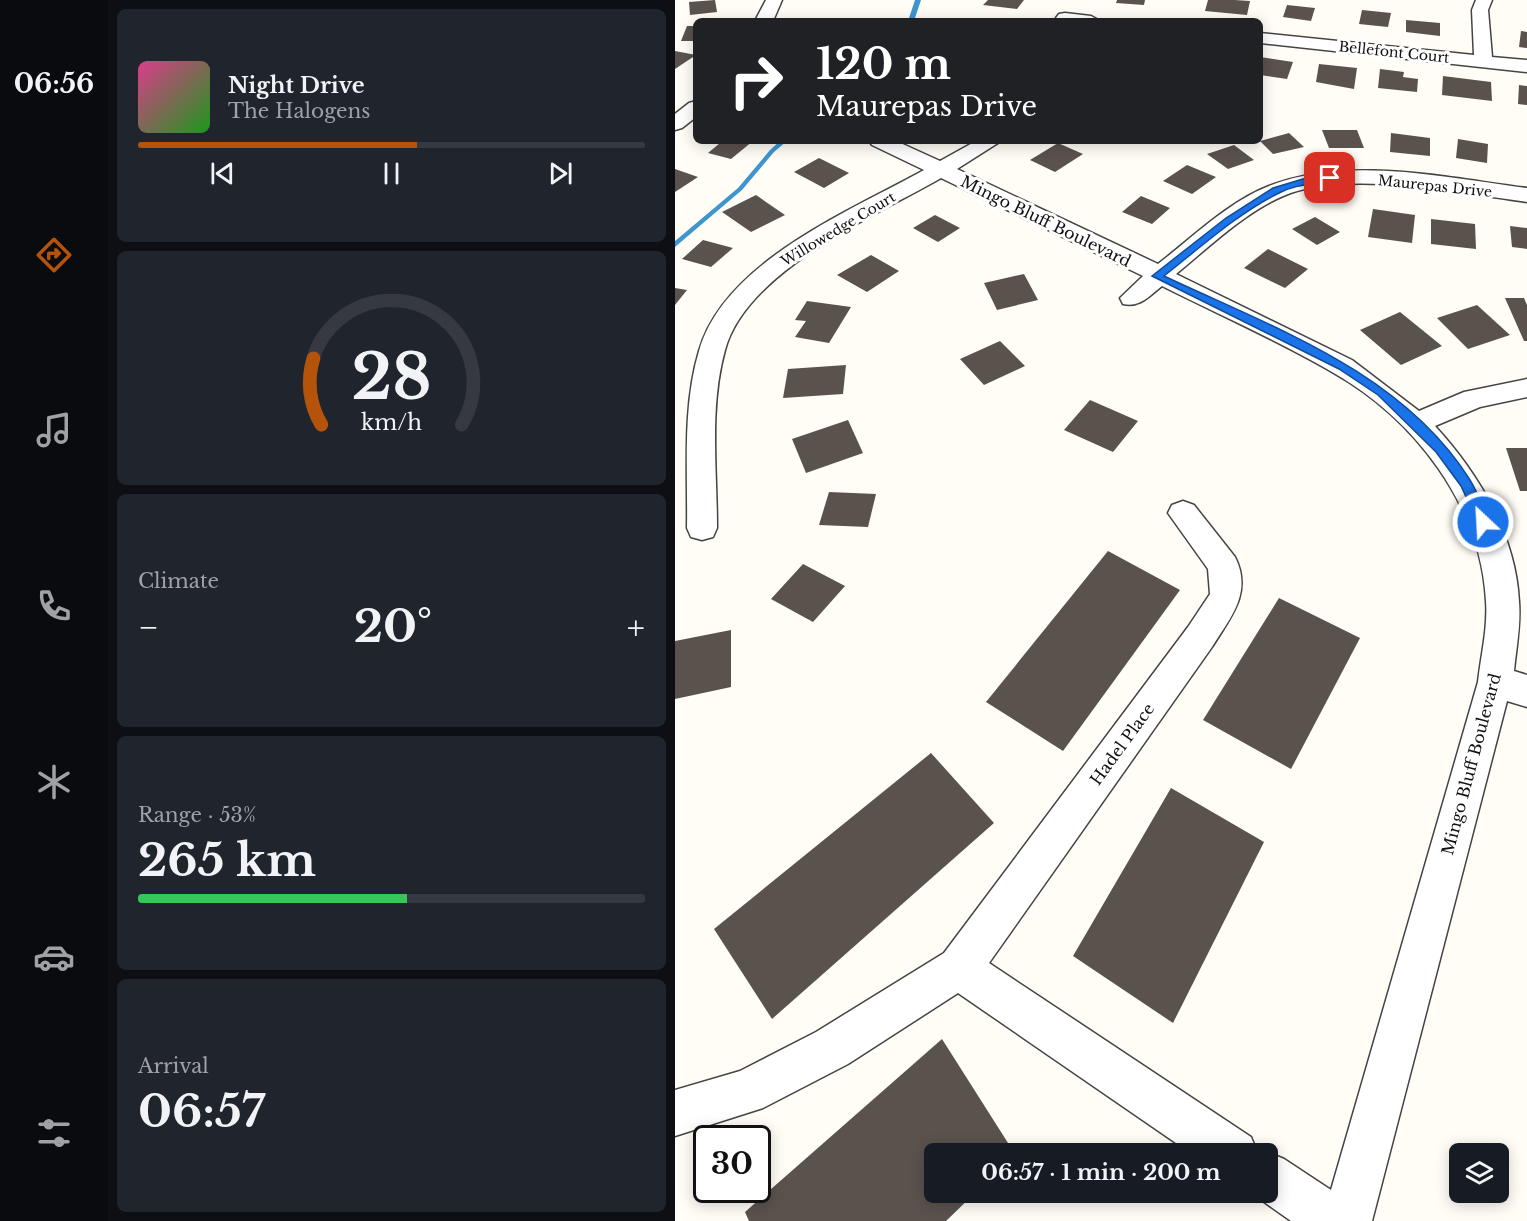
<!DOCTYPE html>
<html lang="en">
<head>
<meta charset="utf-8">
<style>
	:root { --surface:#171b24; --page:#20242c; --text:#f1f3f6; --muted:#9ea1a6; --line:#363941; --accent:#b45309 }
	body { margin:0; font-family:"Libre Baskerville",serif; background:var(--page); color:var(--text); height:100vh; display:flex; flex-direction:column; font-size:22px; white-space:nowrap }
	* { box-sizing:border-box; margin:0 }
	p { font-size:20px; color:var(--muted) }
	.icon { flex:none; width:33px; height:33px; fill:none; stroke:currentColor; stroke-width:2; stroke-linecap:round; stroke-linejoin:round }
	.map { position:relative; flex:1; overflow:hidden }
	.details { display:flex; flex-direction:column; gap:9px; padding:9px; background:#0d0f14; width:567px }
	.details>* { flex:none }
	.guide { position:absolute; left:18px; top:18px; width:570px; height:126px; border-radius:9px; box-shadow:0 3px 15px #0003; background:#202124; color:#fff; overflow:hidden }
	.buttons { position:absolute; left:774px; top:1143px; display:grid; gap:12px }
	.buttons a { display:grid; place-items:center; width:60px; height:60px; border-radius:9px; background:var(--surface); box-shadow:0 3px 15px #0003; font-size:30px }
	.speed { position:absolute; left:18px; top:1125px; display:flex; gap:12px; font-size:30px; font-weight:700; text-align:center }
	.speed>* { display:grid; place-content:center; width:78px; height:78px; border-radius:50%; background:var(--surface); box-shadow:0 3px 15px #0003; line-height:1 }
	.speed .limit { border:3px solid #111; border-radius:9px; background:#fff; color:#111 }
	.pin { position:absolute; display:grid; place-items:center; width:51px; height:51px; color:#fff; margin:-26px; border-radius:12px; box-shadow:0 3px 9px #0006 }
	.me { position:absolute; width:66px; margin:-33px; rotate:335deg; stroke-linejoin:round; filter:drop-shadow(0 0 4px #0008) }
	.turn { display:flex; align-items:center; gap:21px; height:126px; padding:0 24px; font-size:27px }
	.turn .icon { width:78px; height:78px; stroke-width:2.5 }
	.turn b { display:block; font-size:42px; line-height:51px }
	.big { font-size:45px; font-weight:800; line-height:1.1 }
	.details .tile { flex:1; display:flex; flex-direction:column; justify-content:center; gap:9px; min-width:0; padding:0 21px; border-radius:9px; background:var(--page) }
	.details .dial { align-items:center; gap:0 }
	.dial svg { height:156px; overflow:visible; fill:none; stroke:var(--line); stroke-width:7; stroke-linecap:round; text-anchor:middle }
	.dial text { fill:var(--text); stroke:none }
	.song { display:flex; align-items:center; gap:18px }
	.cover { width:72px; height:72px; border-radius:9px; background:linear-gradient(135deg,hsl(330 70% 55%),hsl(120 70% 35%)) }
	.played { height:6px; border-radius:3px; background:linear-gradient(90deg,var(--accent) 55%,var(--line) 55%) }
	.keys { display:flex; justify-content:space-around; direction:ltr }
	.heat { display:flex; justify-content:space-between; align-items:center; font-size:33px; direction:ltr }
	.charge { height:9px; border-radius:4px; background:linear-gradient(90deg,#34c759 53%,var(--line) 0) }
	.trip { position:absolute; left:249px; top:1143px; width:354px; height:60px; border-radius:9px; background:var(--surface); box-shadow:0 3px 15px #0003; font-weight:800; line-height:60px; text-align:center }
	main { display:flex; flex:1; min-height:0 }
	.tab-bar { display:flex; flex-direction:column; width:108px; justify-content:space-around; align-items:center; background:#090b0e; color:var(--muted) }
	.tab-bar .icon { width:42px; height:42px }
	.tab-bar .selected { color:var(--accent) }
	.tab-bar b { font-size:27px; color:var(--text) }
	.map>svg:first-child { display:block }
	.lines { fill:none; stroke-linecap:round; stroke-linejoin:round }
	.stream { fill:#3f96cf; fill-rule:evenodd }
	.building { fill:#5a524d }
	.street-casing { stroke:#444; stroke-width:3 }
	.street { fill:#fff; fill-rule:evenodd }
	.route { fill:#1a73e8; stroke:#114b97; stroke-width:1.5 }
	.labels { text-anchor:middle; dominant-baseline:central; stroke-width:6; stroke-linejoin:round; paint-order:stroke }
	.far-street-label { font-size:14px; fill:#111; stroke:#fff }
	.street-label { font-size:16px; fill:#111; stroke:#fff }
</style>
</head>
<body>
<main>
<nav class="tab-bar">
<b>06:56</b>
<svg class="icon selected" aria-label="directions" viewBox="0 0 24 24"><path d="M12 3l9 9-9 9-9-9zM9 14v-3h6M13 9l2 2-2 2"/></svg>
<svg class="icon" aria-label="music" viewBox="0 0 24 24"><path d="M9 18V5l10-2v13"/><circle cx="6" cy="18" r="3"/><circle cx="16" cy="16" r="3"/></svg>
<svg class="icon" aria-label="phone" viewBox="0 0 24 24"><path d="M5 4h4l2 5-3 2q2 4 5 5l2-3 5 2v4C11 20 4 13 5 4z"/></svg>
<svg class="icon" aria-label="climate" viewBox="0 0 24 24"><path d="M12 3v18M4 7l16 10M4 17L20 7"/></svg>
<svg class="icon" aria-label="car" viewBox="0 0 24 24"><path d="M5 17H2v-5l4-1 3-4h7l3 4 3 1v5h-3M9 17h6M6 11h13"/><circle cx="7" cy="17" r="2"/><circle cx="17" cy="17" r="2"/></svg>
<svg class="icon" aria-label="filters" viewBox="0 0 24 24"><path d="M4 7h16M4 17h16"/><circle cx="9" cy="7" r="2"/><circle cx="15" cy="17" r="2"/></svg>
</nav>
<section class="details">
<div class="tile">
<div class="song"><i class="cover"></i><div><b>Night Drive</b><p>The Halogens</p></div></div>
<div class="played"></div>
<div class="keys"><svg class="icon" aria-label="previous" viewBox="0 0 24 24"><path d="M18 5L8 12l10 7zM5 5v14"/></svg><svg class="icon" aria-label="pause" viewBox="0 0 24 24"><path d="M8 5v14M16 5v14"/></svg><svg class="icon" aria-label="next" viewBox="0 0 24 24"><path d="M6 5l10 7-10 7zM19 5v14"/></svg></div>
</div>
<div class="tile dial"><svg viewBox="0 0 100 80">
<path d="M14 69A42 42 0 1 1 86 69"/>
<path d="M14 69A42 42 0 0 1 10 35" stroke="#b45309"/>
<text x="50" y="56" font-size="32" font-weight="700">28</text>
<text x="50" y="72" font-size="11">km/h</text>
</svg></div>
<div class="tile"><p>Climate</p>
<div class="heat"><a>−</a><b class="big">20°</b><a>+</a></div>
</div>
<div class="tile"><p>Range · 53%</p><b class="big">265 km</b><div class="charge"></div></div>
<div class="tile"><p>Arrival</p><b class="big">06:57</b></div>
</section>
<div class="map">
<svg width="852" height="1221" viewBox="0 0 852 1221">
	<rect width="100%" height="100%" fill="#fffdf5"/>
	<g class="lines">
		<g class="stream">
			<polygon points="240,0 246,0 239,21 233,21"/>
			<polygon points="105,141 112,141 99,152 67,190 0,247 0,241 63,188 95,150"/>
		</g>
	</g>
	<g class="building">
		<polygon points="40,0 42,12 15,15 14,2"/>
		<polygon points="313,0 349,0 342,9 308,5"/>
		<polygon points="442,0 470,0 469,5 441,3"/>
		<polygon points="533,0 560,0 575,1 572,15 530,11"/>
		<polygon points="612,5 640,8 636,21 608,17"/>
		<polygon points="687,10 716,13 713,27 684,24"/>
		<polygon points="731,20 765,23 765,36 731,32"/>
		<polygon points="12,26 21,26 21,41 6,41"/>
		<polygon points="846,31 852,32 852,48 844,47"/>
		<polygon points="0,51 21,55 0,69"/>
		<polygon points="585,57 618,62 612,79 585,75"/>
		<polygon points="644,64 682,68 679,89 641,82"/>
		<polygon points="705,69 729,72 728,77 743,79 742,92 703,88"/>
		<polygon points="768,76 816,82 817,101 767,95"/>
		<polygon points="844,85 852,86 852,105 843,104"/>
		<polygon points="647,130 682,130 689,148 654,148"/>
		<polygon points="614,133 629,147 598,154 585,141"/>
		<polygon points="716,133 755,138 755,156 715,152"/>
		<polygon points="783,139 813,144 812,163 781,158"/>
		<polygon points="78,141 56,159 33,153 45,143 38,141"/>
		<polygon points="383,143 408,154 380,172 355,160"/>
		<polygon points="559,145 579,160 553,169 532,154"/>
		<polygon points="144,158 174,173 149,188 119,172"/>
		<polygon points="512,165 541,177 517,194 488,181"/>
		<polygon points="0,169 23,177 0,192"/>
		<polygon points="81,195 110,215 76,232 47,212"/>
		<polygon points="466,196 495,208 477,224 447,212"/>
		<polygon points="698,209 740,215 737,243 693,237"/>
		<polygon points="260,215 285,228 263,242 238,228"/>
		<polygon points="640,217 665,232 642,245 617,229"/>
		<polygon points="756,219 800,224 801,249 756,244"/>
		<polygon points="835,226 852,228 852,249 837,247"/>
		<polygon points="28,240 58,248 36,267 7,259"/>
		<polygon points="593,249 633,269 610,288 569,268"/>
		<polygon points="196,255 224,271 192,292 162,275"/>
		<polygon points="349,274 363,300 322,310 309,283"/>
		<polygon points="0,288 12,290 0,305"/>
		<polygon points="830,298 849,298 852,305 852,341 849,341"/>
		<polygon points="132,301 176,307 154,343 120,337 131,321 120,320"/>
		<polygon points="802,305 835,335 793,349 762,318"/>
		<polygon points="725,312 767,346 726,365 685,330"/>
		<polygon points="325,341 350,366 309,385 285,359"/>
		<polygon points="171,365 168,394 108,398 113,369"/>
		<polygon points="415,400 463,421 438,452 389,430"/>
		<polygon points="173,420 188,453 131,473 117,439"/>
		<polygon points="831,448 852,448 852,491 845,491"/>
		<polygon points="154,492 201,494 193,527 144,525"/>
		<polygon points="433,551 505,590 388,751 311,702"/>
		<polygon points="128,564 170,586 138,622 96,599"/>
		<polygon points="604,598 685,638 616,769 528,720"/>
		<polygon points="56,630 56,687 0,699 0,641"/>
		<polygon points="256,753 319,823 97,1019 39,929"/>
		<polygon points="496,788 589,842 498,1023 398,956"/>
		<polygon points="267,1039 340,1154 260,1154 260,1192 301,1192 271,1221 74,1221 70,1212"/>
	</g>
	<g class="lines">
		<defs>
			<g id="street">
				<polygon points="91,0 107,0 98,21 80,21"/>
				<polygon points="801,0 817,0 813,10 817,57 852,60 852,72 585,43 585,33 799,55 797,10"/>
				<polygon points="390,13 416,16 425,21 384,21 381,18 384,14"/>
				<polygon points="21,101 21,117 7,128 0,130 0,114 14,103"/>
				<path d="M194,141H221L265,161L301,141H326L282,169L483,264C517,238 553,202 594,186C674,155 770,178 852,188V202C785,193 671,169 608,196C569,213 534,247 501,274L677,360L744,411L789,392L852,379V397L805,407L760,426C804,474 841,536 844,602C846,625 841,649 839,671L852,675V707L832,701L697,1221H616L575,1192H592V1154H588L592,1152L609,1159L656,1190L803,682C806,655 813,628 811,601C806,505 739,418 657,372C602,340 543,314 487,286C474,296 465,308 448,304L445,298L468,276L266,178C200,216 71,271 50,350C34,407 42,470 42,528L38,537L27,540L16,537L12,528C13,470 7,408 24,351C49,262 175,211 249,170L197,145Z"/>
				<path d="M508,501L519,505L560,557C578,593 555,618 537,647L314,963L576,1137L583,1154H517L283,993L173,1064L88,1108L0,1136V1090L65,1071L141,1032L269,953L513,627L535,594L533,569L493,513L497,505Z"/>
			</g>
		</defs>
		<use href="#street" class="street-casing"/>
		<use href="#street" class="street"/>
	</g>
	<path class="route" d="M655,175L658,176V180C640,184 621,184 604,193C562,214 526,247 489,276C599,328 727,372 795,480C803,493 808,508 815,522L813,525H804L786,486L761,452L703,395L664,369L477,276L551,218L598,188L628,179Z"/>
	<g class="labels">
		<g class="far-street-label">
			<text transform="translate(719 52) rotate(6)">Bellefont Court</text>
			<text transform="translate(760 186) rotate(6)">Maurepas Drive</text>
			<text transform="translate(163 229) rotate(-31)">Willowedge Court</text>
		</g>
		<g class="street-label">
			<text transform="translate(371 221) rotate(26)">Mingo Bluff Boulevard</text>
			<text transform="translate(447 744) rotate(-54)">Hadel Place</text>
			<text transform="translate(796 764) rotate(-75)">Mingo Bluff Boulevard</text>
		</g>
	</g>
</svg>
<div class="buttons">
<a><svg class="icon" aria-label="layers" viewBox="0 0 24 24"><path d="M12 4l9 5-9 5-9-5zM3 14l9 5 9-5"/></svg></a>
</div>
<div class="speed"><div class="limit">30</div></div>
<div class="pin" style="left:655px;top:178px;background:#d93025"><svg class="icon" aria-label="arrive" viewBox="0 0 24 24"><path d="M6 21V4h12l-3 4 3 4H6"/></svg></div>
<svg class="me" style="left:808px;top:522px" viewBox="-20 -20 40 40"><circle r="17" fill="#1a73e8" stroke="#fff" stroke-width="3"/><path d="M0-11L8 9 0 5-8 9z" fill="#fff"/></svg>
<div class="trip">06:57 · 1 min · 200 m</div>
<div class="guide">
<div class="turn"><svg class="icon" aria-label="right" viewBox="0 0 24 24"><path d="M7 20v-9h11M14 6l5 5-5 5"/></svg><div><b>120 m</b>Maurepas Drive</div></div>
</div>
</div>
</main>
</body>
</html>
